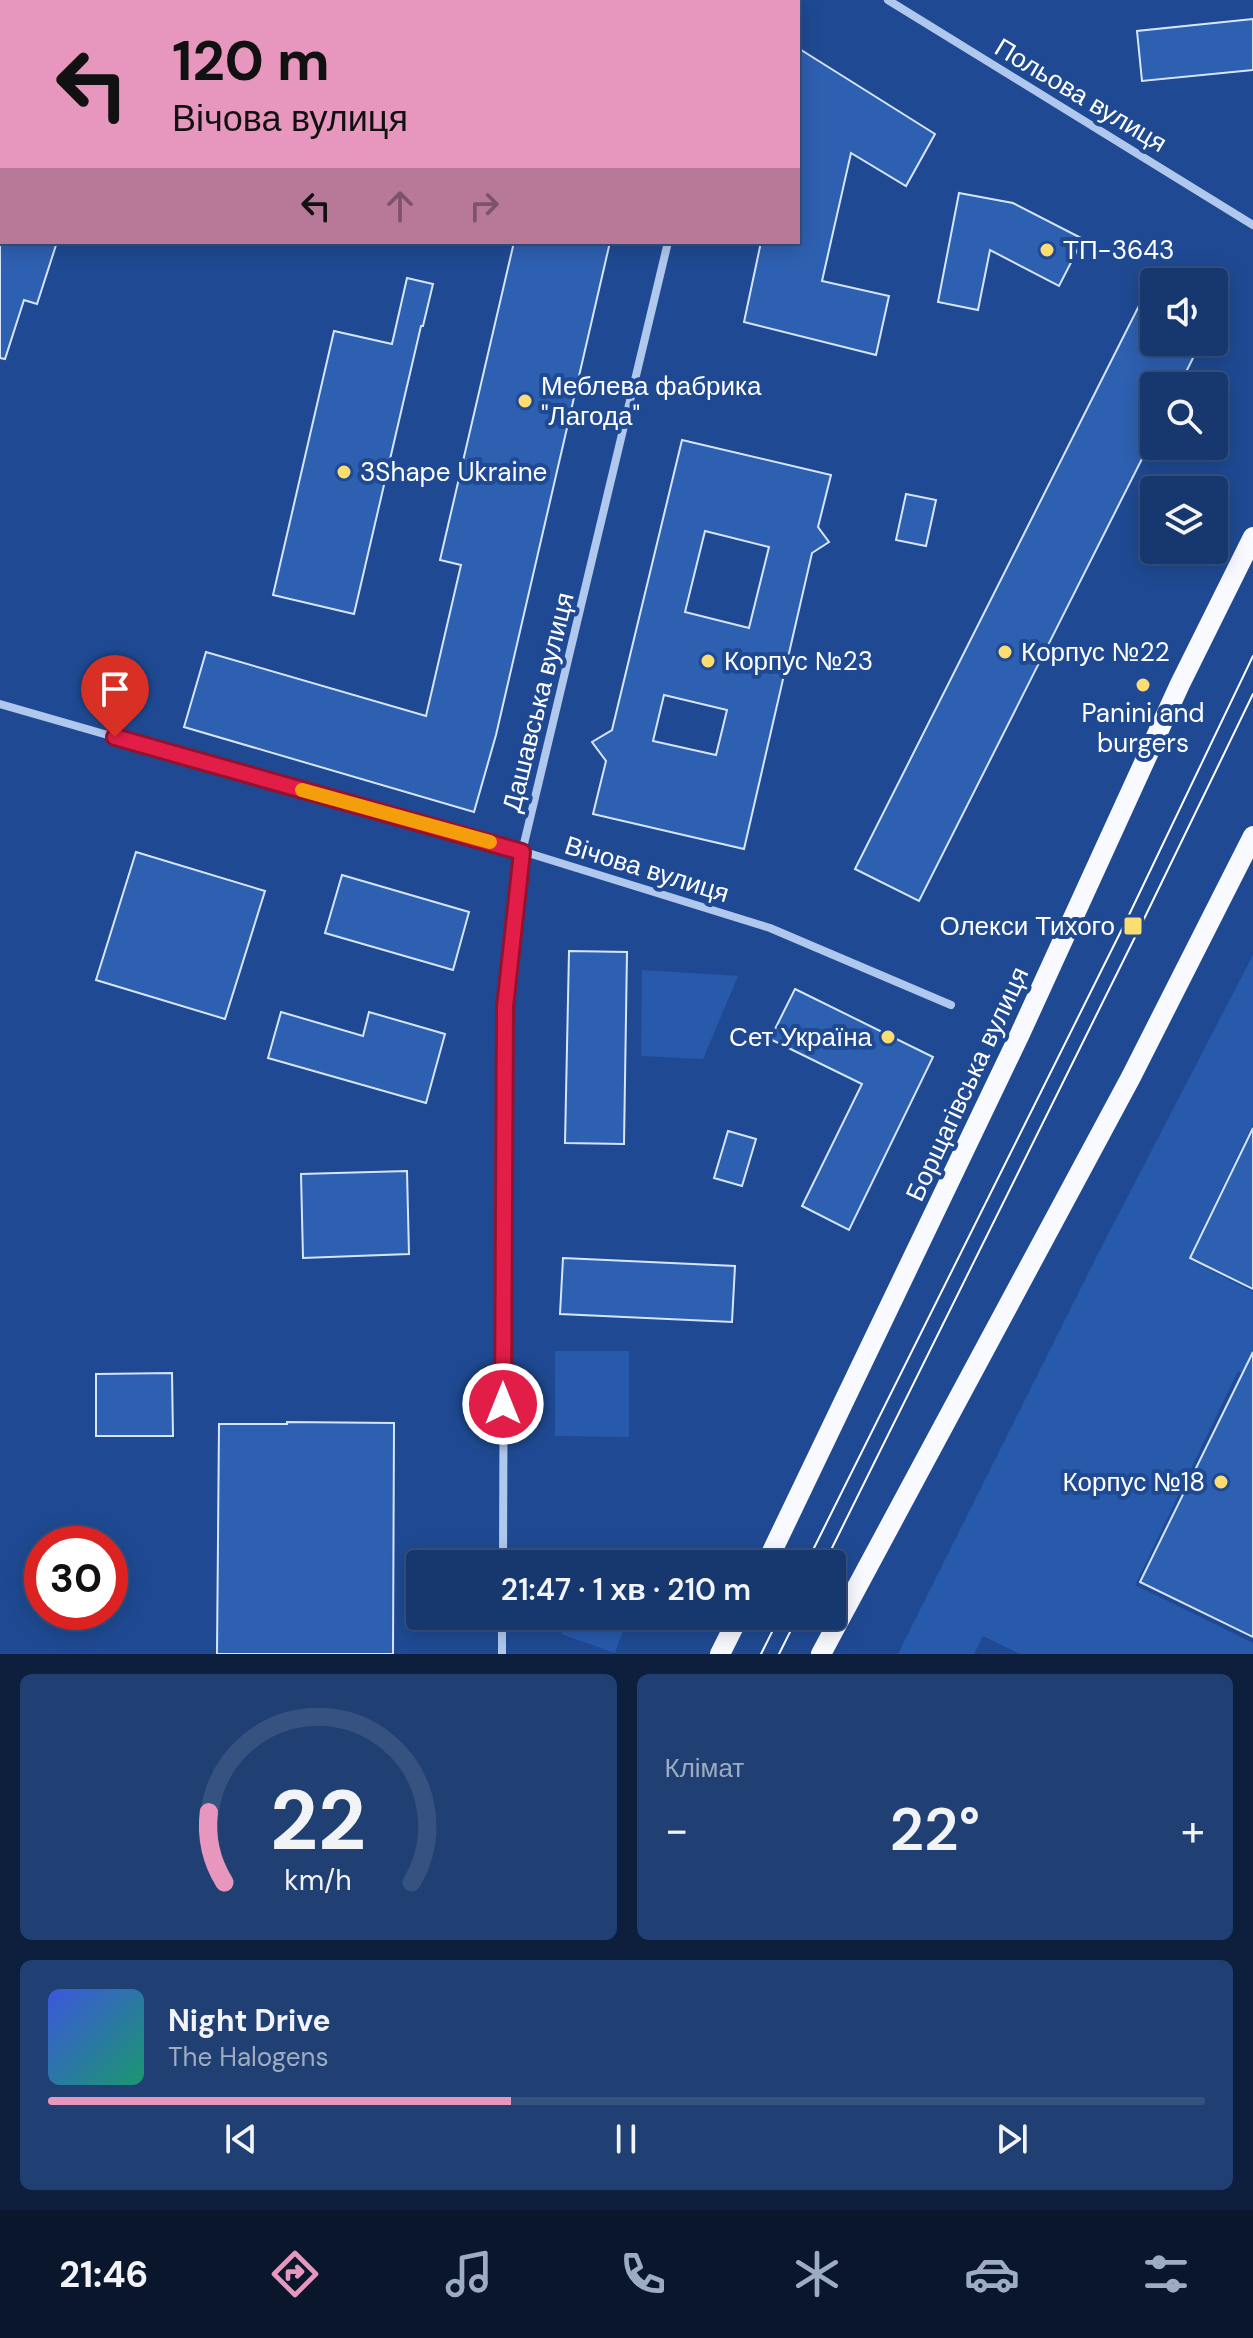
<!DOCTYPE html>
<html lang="uk">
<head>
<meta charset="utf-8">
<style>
	:root { --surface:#17386e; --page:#203f73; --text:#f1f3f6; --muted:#9eacc2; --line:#365281; --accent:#e797bd }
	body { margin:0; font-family:"DM Sans",sans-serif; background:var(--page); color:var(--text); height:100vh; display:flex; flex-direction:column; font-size:30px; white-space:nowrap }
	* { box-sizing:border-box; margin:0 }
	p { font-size:26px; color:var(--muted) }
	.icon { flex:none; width:44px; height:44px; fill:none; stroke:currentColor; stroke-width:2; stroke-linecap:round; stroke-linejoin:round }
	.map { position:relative; height:1654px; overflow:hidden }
	.sheet { display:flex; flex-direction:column; gap:20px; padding:20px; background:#0d1f3c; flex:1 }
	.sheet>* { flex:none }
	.hud { position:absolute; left:0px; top:0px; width:800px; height:244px; box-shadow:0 4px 20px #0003,0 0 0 2px var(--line); background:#e797bd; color:#111; overflow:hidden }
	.tools { position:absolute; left:1140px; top:268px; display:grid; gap:16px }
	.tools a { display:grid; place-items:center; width:88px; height:88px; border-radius:8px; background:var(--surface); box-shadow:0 4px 20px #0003,0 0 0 2px var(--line); font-size:40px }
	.speed { position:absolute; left:24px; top:1526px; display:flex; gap:16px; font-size:40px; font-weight:700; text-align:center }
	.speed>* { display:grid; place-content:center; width:104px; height:104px; border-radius:50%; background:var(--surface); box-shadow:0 4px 20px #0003,0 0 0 2px var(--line); line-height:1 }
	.speed .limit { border:12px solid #d22; background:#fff; color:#111 }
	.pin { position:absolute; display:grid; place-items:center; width:68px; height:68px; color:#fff; margin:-82px -34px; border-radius:50% 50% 50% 0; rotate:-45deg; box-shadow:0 0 8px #0007 }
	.pin .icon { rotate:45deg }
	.me { position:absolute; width:88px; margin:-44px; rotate:0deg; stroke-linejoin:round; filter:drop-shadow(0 0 6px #0008) }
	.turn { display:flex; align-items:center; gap:28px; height:168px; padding:0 40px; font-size:36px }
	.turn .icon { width:104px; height:104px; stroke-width:2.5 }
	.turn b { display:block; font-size:56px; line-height:68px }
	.lanes { display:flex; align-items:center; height:76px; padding:0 40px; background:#0003; justify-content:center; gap:40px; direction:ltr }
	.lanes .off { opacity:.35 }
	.big { font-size:60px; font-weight:600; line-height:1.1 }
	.sheet .tile { flex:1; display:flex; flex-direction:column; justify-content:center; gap:12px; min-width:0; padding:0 28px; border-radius:12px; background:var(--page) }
	.sheet .dial { align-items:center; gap:0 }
	.dial svg { height:208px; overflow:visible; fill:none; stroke:var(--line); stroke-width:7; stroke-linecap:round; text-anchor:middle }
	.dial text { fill:var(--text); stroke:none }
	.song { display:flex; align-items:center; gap:24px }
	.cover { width:96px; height:96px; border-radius:12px; background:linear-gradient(135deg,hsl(230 70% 55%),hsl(160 70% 35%)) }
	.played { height:8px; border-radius:4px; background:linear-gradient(90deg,var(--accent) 40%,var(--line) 40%) }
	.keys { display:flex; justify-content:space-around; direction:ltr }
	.heat { display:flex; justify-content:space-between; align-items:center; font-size:44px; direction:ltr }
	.sheet .tiles { flex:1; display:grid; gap:20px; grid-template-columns:1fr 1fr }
	.tile:last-child { grid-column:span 2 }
	.trip { position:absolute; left:406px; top:1550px; width:440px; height:80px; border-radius:8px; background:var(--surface); box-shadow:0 4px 20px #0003,0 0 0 2px var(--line); font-weight:600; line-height:80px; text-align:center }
	.tabs { display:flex; height:128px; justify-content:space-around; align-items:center; background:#09162c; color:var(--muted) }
	.tabs .icon { width:56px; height:56px }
	.tabs .current { color:var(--accent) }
	.tabs b { font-size:36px; color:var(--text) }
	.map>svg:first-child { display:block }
	.green { fill:#285aac }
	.building { fill:#2e60b1; stroke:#d7e5fa; stroke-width:2; fill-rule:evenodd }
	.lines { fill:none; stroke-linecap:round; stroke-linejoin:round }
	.minor { stroke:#b1c8ee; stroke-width:8 }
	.primary { stroke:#f8faff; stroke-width:20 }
	.tram { stroke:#fff; stroke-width:2 }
	.route-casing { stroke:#92132f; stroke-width:20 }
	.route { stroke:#e11d48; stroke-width:14 }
	.slow { stroke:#f59e0b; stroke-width:14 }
	.poi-dot { fill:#fcdd71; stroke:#1f4a93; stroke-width:3 }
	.labels { text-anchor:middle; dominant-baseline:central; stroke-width:8; stroke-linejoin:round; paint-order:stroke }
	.street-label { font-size:26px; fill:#fff; stroke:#1f4a93 }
	.poi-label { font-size:26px; fill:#fff; stroke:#1f4a93; text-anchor:start }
</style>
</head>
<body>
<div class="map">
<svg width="1253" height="1654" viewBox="0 0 1253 1654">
	<rect width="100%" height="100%" fill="#1f4a93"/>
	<g class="green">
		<polygon points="1253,955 1253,1124 1188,1259 1253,1292 1253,1378 1238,1371 1135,1585 1253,1643 1253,1654 1020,1654 983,1636 974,1654 898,1654 1099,1252"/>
		<polygon points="642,970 738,976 703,1059 641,1056"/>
		<polygon points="555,1351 629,1351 629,1437 555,1436"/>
		<polygon points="567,1616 628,1616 615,1653 561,1634"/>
	</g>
	<g class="building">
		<polygon points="1253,19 1253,70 1142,81 1137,31"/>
		<polygon points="798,48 935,134 906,186 851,153 822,281 889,296 876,355 744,322 761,242 798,242"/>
		<polygon points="959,193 1013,203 1083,239 1059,286 990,250 978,310 938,302"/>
		<polygon points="0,242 57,242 37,304 24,300 5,359 0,358"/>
		<polygon points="514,242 610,242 496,735 474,812 184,727 206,652 426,716 461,565 440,560"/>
		<polygon points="1154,276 1154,342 1201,342 1179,386 1154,386 1154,435 919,901 855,869"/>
		<polygon points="407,278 433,284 423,326 421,326 354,614 273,595 334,331 392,344"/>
		<path d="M682,440L831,475L818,527L829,542L812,553L744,849L593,814L606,761L592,742L612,730ZM705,531L769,547L749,628L685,612ZM664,695L727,710L716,755L653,741Z"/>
		<polygon points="906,494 936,500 926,546 896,540"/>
		<polygon points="136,852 265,891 225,1019 96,980"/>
		<polygon points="342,875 469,912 453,970 325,933"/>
		<polygon points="569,951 627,952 624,1144 565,1143"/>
		<polygon points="795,989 933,1057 849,1230 802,1206 862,1084 770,1039"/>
		<polygon points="281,1012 363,1036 369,1012 445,1034 426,1103 268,1058"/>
		<polygon points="1253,1128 1253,1289 1190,1258"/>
		<polygon points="728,1131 756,1139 742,1186 714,1178"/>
		<polygon points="407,1171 409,1254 303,1258 301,1174"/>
		<polygon points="563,1258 735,1266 732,1322 560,1314"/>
		<polygon points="1253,1352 1253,1637 1140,1582"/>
		<polygon points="172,1373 173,1436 96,1436 96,1374"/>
		<polygon points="287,1422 394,1423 393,1654 217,1654 219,1424 287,1424"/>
	</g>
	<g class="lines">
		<g class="minor">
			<polyline points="888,0 1253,225"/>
			<polyline points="722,2 723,0"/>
			<polyline points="0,704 160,750 512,848 770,928 951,1005"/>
			<polyline points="503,1564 505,1007 522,852 668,242"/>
			<polyline points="502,1654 502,1616"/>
		</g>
		<g class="primary">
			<polyline points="766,1564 1020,1034 1180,684 1253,537"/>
			<polyline points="720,1654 739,1616"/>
			<polyline points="821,1654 1131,1077 1253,836"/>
		</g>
		<g class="tram">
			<polyline points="806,1564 1128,917 1253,656"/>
			<polyline points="824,1564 1142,923 1253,694"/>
			<polyline points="761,1654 780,1616"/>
			<polyline points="779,1654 798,1616"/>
		</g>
	</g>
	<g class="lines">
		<defs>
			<polyline id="route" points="115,737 522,852 505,1007 503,1404"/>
		</defs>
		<use href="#route" class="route-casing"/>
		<use href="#route" class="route"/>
		<polyline class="slow" points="302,790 490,842"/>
	</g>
	<g class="poi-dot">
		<circle cx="1047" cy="250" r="8"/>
		<circle cx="525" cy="401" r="8"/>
		<circle cx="344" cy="472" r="8"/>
		<circle cx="1005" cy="652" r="8"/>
		<circle cx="708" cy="661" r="8"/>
		<circle cx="1143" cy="685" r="8"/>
		<rect x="1123" y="916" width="20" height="20" rx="4"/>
		<circle cx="888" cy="1037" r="8"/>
		<circle cx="1221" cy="1482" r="8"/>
	</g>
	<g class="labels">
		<g class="street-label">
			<text transform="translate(1081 95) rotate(31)">Польова вулиця</text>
			<text transform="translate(538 702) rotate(-76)">Дашавська вулиця</text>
			<text transform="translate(647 869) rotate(17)">Вічова вулиця</text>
			<text transform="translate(967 1084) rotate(-65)">Борщагівська вулиця</text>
		</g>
		<g class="poi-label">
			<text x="1063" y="250">ТП-3643</text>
			<text x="541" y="386">Меблева фабрика<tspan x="541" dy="30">"Лагода"</tspan></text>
			<text x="360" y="472">3Shape Ukraine</text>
			<text x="1021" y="652">Корпус №22</text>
			<text x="724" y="661">Корпус №23</text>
			<text x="1143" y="713" text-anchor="middle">Panini and<tspan x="1143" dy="30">burgers</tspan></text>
			<text x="1115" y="926" text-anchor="end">Олекси Тихого</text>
			<text x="872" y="1037" text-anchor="end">Сет Україна</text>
			<text x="1205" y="1482" text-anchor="end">Корпус №18</text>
		</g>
	</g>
</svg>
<div class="tools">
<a><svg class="icon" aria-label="sound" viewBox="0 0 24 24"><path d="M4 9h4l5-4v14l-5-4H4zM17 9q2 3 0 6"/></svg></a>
<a><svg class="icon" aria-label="search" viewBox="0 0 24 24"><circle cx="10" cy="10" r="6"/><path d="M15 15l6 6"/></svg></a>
<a><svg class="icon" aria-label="layers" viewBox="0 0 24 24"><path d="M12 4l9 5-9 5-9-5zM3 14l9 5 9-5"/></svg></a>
</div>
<div class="speed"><div class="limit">30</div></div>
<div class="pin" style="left:115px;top:737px;background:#d93025"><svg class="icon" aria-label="arrive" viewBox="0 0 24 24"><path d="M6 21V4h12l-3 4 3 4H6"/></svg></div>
<svg class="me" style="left:503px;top:1404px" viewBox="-20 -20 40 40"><circle r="17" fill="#e11d48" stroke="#fff" stroke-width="3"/><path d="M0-11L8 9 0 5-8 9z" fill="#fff"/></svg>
<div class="trip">21:47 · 1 хв · 210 m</div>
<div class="hud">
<div class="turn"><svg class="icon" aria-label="left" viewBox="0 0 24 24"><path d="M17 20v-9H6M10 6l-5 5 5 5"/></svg><div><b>120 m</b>Вічова вулиця</div></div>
<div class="lanes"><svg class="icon" aria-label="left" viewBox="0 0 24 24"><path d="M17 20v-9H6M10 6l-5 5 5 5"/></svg><svg class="icon off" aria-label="ahead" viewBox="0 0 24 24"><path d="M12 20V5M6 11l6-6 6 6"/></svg><svg class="icon off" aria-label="right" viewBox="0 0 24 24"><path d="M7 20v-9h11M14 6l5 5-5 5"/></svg></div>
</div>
</div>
<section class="sheet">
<div class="tiles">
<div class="tile dial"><svg viewBox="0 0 100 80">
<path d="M14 69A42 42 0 1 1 86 69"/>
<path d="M14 69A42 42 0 0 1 8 42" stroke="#e797bd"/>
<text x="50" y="56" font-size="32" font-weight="700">22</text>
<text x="50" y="72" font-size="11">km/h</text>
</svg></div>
<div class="tile"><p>Клімат</p>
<div class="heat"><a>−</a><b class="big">22°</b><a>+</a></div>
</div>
<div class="tile">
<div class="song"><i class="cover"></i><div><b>Night Drive</b><p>The Halogens</p></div></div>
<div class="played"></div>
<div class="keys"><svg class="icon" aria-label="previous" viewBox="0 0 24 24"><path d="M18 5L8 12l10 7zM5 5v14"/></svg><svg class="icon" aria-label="pause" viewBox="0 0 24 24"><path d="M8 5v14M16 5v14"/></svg><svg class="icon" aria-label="next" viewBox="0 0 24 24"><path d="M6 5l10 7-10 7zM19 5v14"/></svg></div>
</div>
</div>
</section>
<nav class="tabs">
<b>21:46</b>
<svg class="icon current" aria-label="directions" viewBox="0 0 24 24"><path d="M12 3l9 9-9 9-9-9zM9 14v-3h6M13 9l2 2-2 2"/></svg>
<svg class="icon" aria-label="music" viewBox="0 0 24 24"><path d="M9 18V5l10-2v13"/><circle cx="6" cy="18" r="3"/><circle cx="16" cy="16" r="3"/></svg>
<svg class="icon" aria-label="phone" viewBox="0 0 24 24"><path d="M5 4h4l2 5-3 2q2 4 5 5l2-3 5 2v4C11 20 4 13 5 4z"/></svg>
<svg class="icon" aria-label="climate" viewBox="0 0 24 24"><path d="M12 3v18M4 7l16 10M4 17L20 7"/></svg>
<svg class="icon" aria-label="car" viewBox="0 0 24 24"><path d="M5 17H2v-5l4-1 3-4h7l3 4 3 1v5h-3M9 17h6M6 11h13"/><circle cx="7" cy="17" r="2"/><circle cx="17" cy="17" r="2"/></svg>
<svg class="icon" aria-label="filters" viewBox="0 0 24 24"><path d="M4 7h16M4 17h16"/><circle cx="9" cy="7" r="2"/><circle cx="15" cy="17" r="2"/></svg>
</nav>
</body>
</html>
